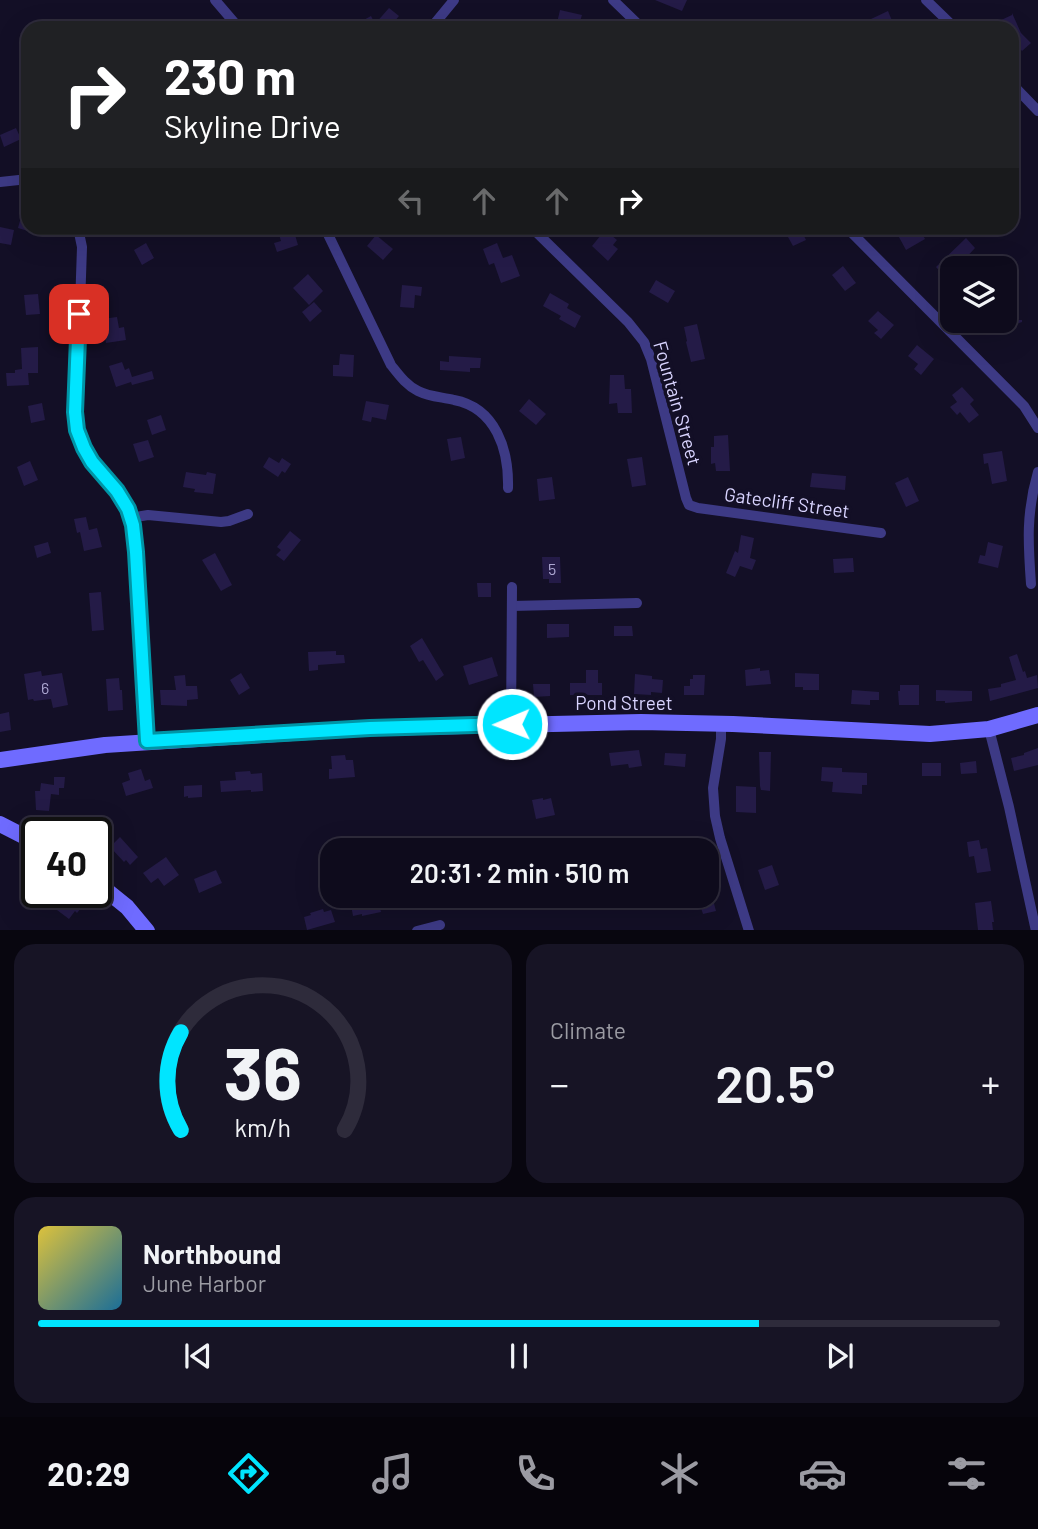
<!DOCTYPE html>
<html lang="en">
<head>
<meta charset="utf-8">
<style>
	:root { --surface:#0e0b1c; --page:#171425; --text:#f1f3f6; --muted:#9b9ba3; --line:#2e2b3b; --accent:#00e5ff }
	body { margin:0; font-family:Barlow,sans-serif; background:var(--page); color:var(--text); height:100vh; display:flex; flex-direction:column; font-size:26px; white-space:nowrap }
	* { box-sizing:border-box; margin:0 }
	p { font-size:23px; color:var(--muted) }
	.icon { flex:none; width:38px; height:38px; fill:none; stroke:currentColor; stroke-width:2; stroke-linecap:round; stroke-linejoin:round }
	.map { position:relative; height:930px; overflow:hidden }
	.side { display:flex; flex-direction:column; gap:14px; padding:14px; background:#08060f; flex:1 }
	.side>* { flex:none }
	.top-card { position:absolute; left:21px; top:21px; width:998px; height:214px; border-radius:21px; box-shadow:0 7px 28px #0002,0 0 0 2px var(--line); background:#202124; color:#fff; overflow:hidden }
	.tools { position:absolute; left:940px; top:256px; display:grid; gap:14px }
	.tools a { display:grid; place-items:center; width:77px; height:77px; border-radius:14px; background:var(--surface); box-shadow:0 7px 28px #0002,0 0 0 2px var(--line); font-size:35px }
	.speed { position:absolute; left:21px; top:817px; display:flex; gap:14px; font-size:35px; font-weight:700; text-align:center }
	.speed>* { display:grid; place-content:center; width:91px; height:91px; border-radius:50%; background:var(--surface); box-shadow:0 7px 28px #0002,0 0 0 2px var(--line); line-height:1 }
	.speed .limit { border:4px solid #111; border-radius:10px; background:#fff; color:#111 }
	.pin { position:absolute; display:grid; place-items:center; width:60px; height:60px; color:#fff; margin:-30px; border-radius:14px; box-shadow:0 4px 10px #0006 }
	.me { position:absolute; width:77px; margin:-38px; rotate:269deg; stroke-linejoin:round; filter:drop-shadow(0 0 5px #0008) }
	.turn { display:flex; align-items:center; gap:24px; height:147px; padding:0 28px; font-size:32px }
	.turn .icon { width:91px; height:91px; stroke-width:2.5 }
	.turn b { display:block; font-size:49px; line-height:60px }
	.lanes { display:flex; align-items:center; height:66px; padding:0 28px; background:#0003; justify-content:center; gap:35px; direction:ltr }
	.lanes .off { opacity:.35 }
	.big { font-size:52px; font-weight:600; line-height:1.1 }
	.side .widget { flex:1; display:flex; flex-direction:column; justify-content:center; gap:10px; min-width:0; padding:0 24px; border-radius:21px; background:var(--page) }
	.side .dial { align-items:center; gap:0 }
	.dial svg { height:182px; overflow:visible; fill:none; stroke:var(--line); stroke-width:7; stroke-linecap:round; text-anchor:middle }
	.dial text { fill:var(--text); stroke:none }
	.song { display:flex; align-items:center; gap:21px }
	.cover { width:84px; height:84px; border-radius:10px; background:linear-gradient(135deg,hsl(50 70% 55%),hsl(200 70% 35%)) }
	.played { height:7px; border-radius:4px; background:linear-gradient(90deg,var(--accent) 75%,var(--line) 75%) }
	.keys { display:flex; justify-content:space-around; direction:ltr }
	.heat { display:flex; justify-content:space-between; align-items:center; font-size:38px; direction:ltr }
	.side .tiles { flex:1; display:grid; gap:14px; grid-template-columns:1fr 1fr }
	.widget:last-child { grid-column:span 2 }
	.trip { position:absolute; left:320px; top:838px; width:399px; height:70px; border-radius:21px; background:var(--surface); box-shadow:0 7px 28px #0002,0 0 0 2px var(--line); font-weight:600; line-height:70px; text-align:center }
	.tab-bar { display:flex; height:112px; justify-content:space-around; align-items:center; background:#06040b; color:var(--muted) }
	.tab-bar .icon { width:49px; height:49px }
	.tab-bar .selected { color:var(--accent) }
	.tab-bar b { font-size:32px; color:var(--text) }
	.map>svg:first-child { display:block }
	.building { fill:#241b47 }
	.lines { fill:none; stroke-linecap:round; stroke-linejoin:round }
	.street { stroke:#3d3a85; stroke-width:10 }
	.secondary { stroke:#6f6bff; stroke-width:16 }
	.route-casing { stroke:#0095a6; stroke-width:18 }
	.route { stroke:#00e5ff; stroke-width:12 }
	.labels { text-anchor:middle; dominant-baseline:central; stroke-width:7; stroke-linejoin:round; paint-order:stroke }
	.number-label { font-size:16px; fill:#aca6d1 }
	.street-label { font-size:19px; fill:#d9d4ff; stroke:#130f26 }
</style>
</head>
<body>
<div class="map">
<svg width="1038" height="931" viewBox="0 0 1038 931">
	<rect width="100%" height="100%" fill="#130f26"/>
	<g class="building">
		<polygon points="655,0 687,0 682,11"/>
		<polygon points="389,8 399,16 389,28 349,28 371,16 375,24"/>
		<polygon points="560,10 582,15 578,28 557,23"/>
		<polygon points="888,11 895,28 875,28 871,19"/>
		<polygon points="1012,13 1021,33 1031,43 1022,51 1012,39 1012,28 1003,28 999,21 1012,15"/>
		<polygon points="16,128 21,139 4,147 0,135"/>
		<polygon points="25,203 28,203 28,231 18,228"/>
		<polygon points="0,227 14,230 11,245 0,243"/>
		<polygon points="277,228 293,228 298,245 277,252 274,243 281,241"/>
		<polygon points="783,228 800,228 806,240 793,246"/>
		<polygon points="894,228 910,228 914,233 920,230 925,239 906,250"/>
		<polygon points="605,230 617,240 613,245 618,249 608,261 592,246"/>
		<polygon points="376,235 393,249 383,260 367,246"/>
		<polygon points="966,238 975,248 962,262 968,268 952,268 952,284 936,267"/>
		<polygon points="146,243 154,258 142,265 134,250"/>
		<polygon points="497,243 503,258 512,255 520,276 501,283 494,263 489,265 483,249"/>
		<polygon points="843,266 856,283 845,291 832,275"/>
		<polygon points="308,274 323,291 309,305 293,288"/>
		<polygon points="656,280 675,291 668,303 649,292"/>
		<polygon points="402,285 422,287 421,296 415,295 414,308 400,307"/>
		<polygon points="550,293 569,304 567,308 581,316 575,328 559,319 561,316 543,306"/>
		<polygon points="38,294 40,314 26,315 24,295"/>
		<polygon points="314,302 322,311 310,322 302,312"/>
		<polygon points="878,311 894,325 881,339 874,333 878,330 868,321"/>
		<polygon points="117,317 119,328 124,327 126,340 106,343 102,319"/>
		<polygon points="992,320 1022,320 1022,322 996,331"/>
		<polygon points="697,324 705,359 691,362 686,342 687,341 684,327"/>
		<polygon points="917,345 934,359 921,375 914,369 918,364 908,356"/>
		<polygon points="38,347 38,373 28,373 29,385 7,386 6,373 15,373 15,370 22,369 21,348"/>
		<polygon points="340,354 354,355 353,377 333,376 333,365 339,365"/>
		<polygon points="449,356 481,358 480,368 470,368 470,372 440,370 440,361 449,362"/>
		<polygon points="122,362 125,370 129,368 132,377 152,371 154,379 132,385 131,382 116,387 109,366"/>
		<polygon points="610,375 624,375 625,389 631,389 632,413 618,413 617,403 609,404"/>
		<polygon points="962,387 974,400 970,404 979,415 969,423 960,412 957,415 950,407 957,402 952,395"/>
		<polygon points="529,399 546,414 536,425 519,411"/>
		<polygon points="366,401 389,405 386,420 372,417 371,422 362,420"/>
		<polygon points="42,403 45,420 31,423 28,406"/>
		<polygon points="161,415 166,430 152,435 147,420"/>
		<polygon points="728,435 730,471 716,471 715,463 711,464 711,447 714,447 714,436"/>
		<polygon points="461,437 465,458 451,461 447,439"/>
		<polygon points="148,440 154,457 139,462 133,444"/>
		<polygon points="1002,451 1007,481 992,484 988,463 984,464 983,454"/>
		<polygon points="269,457 279,463 282,458 291,464 285,473 282,471 278,477 263,467"/>
		<polygon points="642,457 646,485 632,487 627,459"/>
		<polygon points="30,461 38,480 24,486 17,467"/>
		<polygon points="186,472 206,475 207,472 216,474 213,494 194,492 195,489 183,487"/>
		<polygon points="812,473 846,476 845,490 810,487"/>
		<polygon points="552,477 555,499 539,501 537,479"/>
		<polygon points="908,477 919,501 906,507 895,483"/>
		<polygon points="86,517 89,530 97,528 102,547 84,551 80,532 77,533 74,519"/>
		<polygon points="290,531 301,540 284,561 276,555 281,550 277,547"/>
		<polygon points="741,535 754,538 750,558 756,560 752,570 740,566 735,577 726,573 735,551 738,553"/>
		<polygon points="48,542 51,553 37,558 34,546"/>
		<polygon points="988,542 1003,546 998,568 978,563 980,555 985,556"/>
		<polygon points="215,553 232,585 221,591 202,560"/>
		<polygon points="542,557 560,557 561,583 549,583 549,579 543,579"/>
		<polygon points="853,558 854,572 834,573 833,559"/>
		<polygon points="477,583 491,583 491,597 478,597"/>
		<polygon points="101,592 104,630 92,631 89,593"/>
		<polygon points="547,624 569,624 569,637 547,638"/>
		<polygon points="614,626 632,626 633,636 614,636"/>
		<polygon points="422,638 444,675 436,681 423,660 419,662 410,646"/>
		<polygon points="336,651 336,655 344,655 345,663 318,665 318,670 309,671 308,652"/>
		<polygon points="1017,654 1023,672 1025,671 1027,678 1037,675 1038,688 990,701 988,689 1001,687 1001,684 1016,680 1009,657"/>
		<polygon points="492,657 498,676 469,685 463,666"/>
		<polygon points="760,668 760,671 769,670 771,684 746,686 745,670"/>
		<polygon points="586,670 598,670 598,683 602,683 602,695 570,695 570,683 586,683"/>
		<polygon points="41,671 42,676 62,673 68,705 53,708 51,699 34,701 33,699 28,700 24,674"/>
		<polygon points="241,673 250,688 239,695 230,680"/>
		<polygon points="795,673 819,674 819,690 803,690 803,687 795,687"/>
		<polygon points="635,674 652,676 652,679 663,680 662,693 651,692 651,695 634,694"/>
		<polygon points="185,675 186,686 197,686 198,699 187,700 187,706 161,705 160,690 176,690 174,676"/>
		<polygon points="693,675 705,675 704,695 684,695 684,686 690,686 690,679 693,679"/>
		<polygon points="119,678 120,690 122,690 123,710 108,711 106,679"/>
		<polygon points="533,684 550,684 550,696 534,697"/>
		<polygon points="900,685 919,685 919,705 899,705 898,691 900,691"/>
		<polygon points="852,690 879,692 879,700 870,700 870,705 851,704"/>
		<polygon points="936,690 972,691 972,701 945,703 945,701 936,701"/>
		<polygon points="9,712 11,730 0,732 0,714"/>
		<polygon points="1038,748 1038,765 1014,771 1011,758 1024,755 1024,753"/>
		<polygon points="639,750 642,766 629,768 628,764 611,766 609,753"/>
		<polygon points="759,752 771,752 770,791 761,790 760,786"/>
		<polygon points="665,753 686,754 685,767 664,765"/>
		<polygon points="345,755 346,760 353,760 355,777 329,779 329,769 332,769 331,756"/>
		<polygon points="976,761 977,773 961,774 960,763"/>
		<rect x="922" y="763" width="19" height="13"/>
		<polygon points="822,767 842,768 842,772 867,773 867,785 862,785 862,794 832,792 833,782 821,781"/>
		<polygon points="141,769 145,781 150,779 153,788 126,796 122,783 130,780 128,773"/>
		<polygon points="250,771 251,774 262,773 263,791 251,792 251,790 221,792 220,781 236,780 235,772"/>
		<polygon points="54,777 65,777 64,788 59,788 59,795 51,794 49,811 36,810 35,791 40,791 41,783 54,785"/>
		<polygon points="202,785 202,797 188,798 188,796 184,797 184,786"/>
		<polygon points="736,786 756,787 756,813 736,812"/>
		<polygon points="543,798 543,800 551,798 555,815 536,819 532,800"/>
		<polygon points="120,837 138,857 130,865 126,860 124,862 110,847"/>
		<polygon points="979,840 981,849 987,848 991,871 977,873 974,856 969,857 967,842"/>
		<polygon points="166,857 179,875 164,886 158,878 151,883 143,873"/>
		<polygon points="772,865 779,885 765,890 758,870"/>
		<polygon points="216,870 222,883 199,893 194,879"/>
		<polygon points="33,892 73,892 85,903 77,913 75,911 69,919"/>
		<polygon points="697,896 712,896 716,911 703,914"/>
		<polygon points="377,898 381,912 362,916 362,914 353,916 351,905"/>
		<polygon points="991,901 994,922 992,922 993,930 978,930 975,903"/>
		<polygon points="323,909 324,912 331,910 335,922 307,930 304,917 311,915 310,913"/>
	</g>
	<g class="lines">
		<g class="street">
			<polyline points="215,0 239,28"/>
			<polyline points="613,0 642,28"/>
			<polyline points="926,0 955,28"/>
			<polyline points="431,28 454,0"/>
			<polyline points="1012,84 1038,111"/>
			<polyline points="0,182 28,179"/>
			<polyline points="78,228 82,247 76,425 88,455 117,491 128,509 135,538 136,552 147,741"/>
			<path d="M325,228L391,365C399,375 406,385 418,391C430,397 442,397 454,400C496,408 509,450 508,488"/>
			<polyline points="532,228 628,322 644,342 651,359 686,498 689,505 698,508 881,533"/>
			<polyline points="847,228 1024,406 1038,428"/>
			<polyline points="130,518 148,515 221,522 229,521 248,514"/>
			<path d="M1031,584C1028,543 1026,513 1038,472"/>
			<polyline points="512,606 637,603"/>
			<polyline points="721,724 721,739 713,788 715,816 720,838 749,931"/>
			<polyline points="511,725 512,587"/>
			<polyline points="989,729 1009,807 1036,931"/>
			<polyline points="417,931 440,925"/>
		</g>
		<g class="secondary">
			<polyline points="0,760 105,745 370,728 641,722 733,724 930,734 989,729 1038,715"/>
			<polyline points="0,824 37,843"/>
			<polyline points="96,882 127,907 147,931"/>
		</g>
	</g>
	<g class="lines">
		<defs>
			<polyline id="route" points="79,314 75,412 77,430 84,448 92,462 117,491 128,509 133,525 136,552 147,741 370,728 512,724"/>
		</defs>
		<use href="#route" class="route-casing"/>
		<use href="#route" class="route"/>
	</g>
	<g class="labels">
		<g class="number-label">
			<text x="552" y="568">5</text>
			<text x="45" y="687">6</text>
		</g>
		<g class="street-label">
			<text transform="translate(678 403) rotate(74)">Fountain Street</text>
			<text transform="translate(787 502) rotate(8)">Gatecliff Street</text>
			<text x="624" y="702">Pond Street</text>
		</g>
	</g>
</svg>
<div class="tools">
<a><svg class="icon" aria-label="layers" viewBox="0 0 24 24"><path d="M12 4l9 5-9 5-9-5zM3 14l9 5 9-5"/></svg></a>
</div>
<div class="speed"><div class="limit">40</div></div>
<div class="pin" style="left:79px;top:314px;background:#d93025"><svg class="icon" aria-label="arrive" viewBox="0 0 24 24"><path d="M6 21V4h12l-3 4 3 4H6"/></svg></div>
<svg class="me" style="left:512px;top:724px" viewBox="-20 -20 40 40"><circle r="17" fill="#00e5ff" stroke="#fff" stroke-width="3"/><path d="M0-11L8 9 0 5-8 9z" fill="#fff"/></svg>
<div class="trip">20:31 · 2 min · 510 m</div>
<div class="top-card">
<div class="turn"><svg class="icon" aria-label="right" viewBox="0 0 24 24"><path d="M7 20v-9h11M14 6l5 5-5 5"/></svg><div><b>230 m</b>Skyline Drive</div></div>
<div class="lanes"><svg class="icon off" aria-label="left" viewBox="0 0 24 24"><path d="M17 20v-9H6M10 6l-5 5 5 5"/></svg><svg class="icon off" aria-label="ahead" viewBox="0 0 24 24"><path d="M12 20V5M6 11l6-6 6 6"/></svg><svg class="icon off" aria-label="ahead" viewBox="0 0 24 24"><path d="M12 20V5M6 11l6-6 6 6"/></svg><svg class="icon" aria-label="right" viewBox="0 0 24 24"><path d="M7 20v-9h11M14 6l5 5-5 5"/></svg></div>
</div>
</div>
<section class="side">
<div class="tiles">
<div class="widget dial"><svg viewBox="0 0 100 80">
<path d="M14 69A42 42 0 1 1 86 69"/>
<path d="M14 69A42 42 0 0 1 14 26" stroke="#00e5ff"/>
<text x="50" y="56" font-size="32" font-weight="700">36</text>
<text x="50" y="72" font-size="11">km/h</text>
</svg></div>
<div class="widget"><p>Climate</p>
<div class="heat"><a>−</a><b class="big">20.5°</b><a>+</a></div>
</div>
<div class="widget">
<div class="song"><i class="cover"></i><div><b>Northbound</b><p>June Harbor</p></div></div>
<div class="played"></div>
<div class="keys"><svg class="icon" aria-label="previous" viewBox="0 0 24 24"><path d="M18 5L8 12l10 7zM5 5v14"/></svg><svg class="icon" aria-label="pause" viewBox="0 0 24 24"><path d="M8 5v14M16 5v14"/></svg><svg class="icon" aria-label="next" viewBox="0 0 24 24"><path d="M6 5l10 7-10 7zM19 5v14"/></svg></div>
</div>
</div>
</section>
<nav class="tab-bar">
<b>20:29</b>
<svg class="icon selected" aria-label="directions" viewBox="0 0 24 24"><path d="M12 3l9 9-9 9-9-9zM9 14v-3h6M13 9l2 2-2 2"/></svg>
<svg class="icon" aria-label="music" viewBox="0 0 24 24"><path d="M9 18V5l10-2v13"/><circle cx="6" cy="18" r="3"/><circle cx="16" cy="16" r="3"/></svg>
<svg class="icon" aria-label="phone" viewBox="0 0 24 24"><path d="M5 4h4l2 5-3 2q2 4 5 5l2-3 5 2v4C11 20 4 13 5 4z"/></svg>
<svg class="icon" aria-label="climate" viewBox="0 0 24 24"><path d="M12 3v18M4 7l16 10M4 17L20 7"/></svg>
<svg class="icon" aria-label="car" viewBox="0 0 24 24"><path d="M5 17H2v-5l4-1 3-4h7l3 4 3 1v5h-3M9 17h6M6 11h13"/><circle cx="7" cy="17" r="2"/><circle cx="17" cy="17" r="2"/></svg>
<svg class="icon" aria-label="filters" viewBox="0 0 24 24"><path d="M4 7h16M4 17h16"/><circle cx="9" cy="7" r="2"/><circle cx="15" cy="17" r="2"/></svg>
</nav>
</body>
</html>
